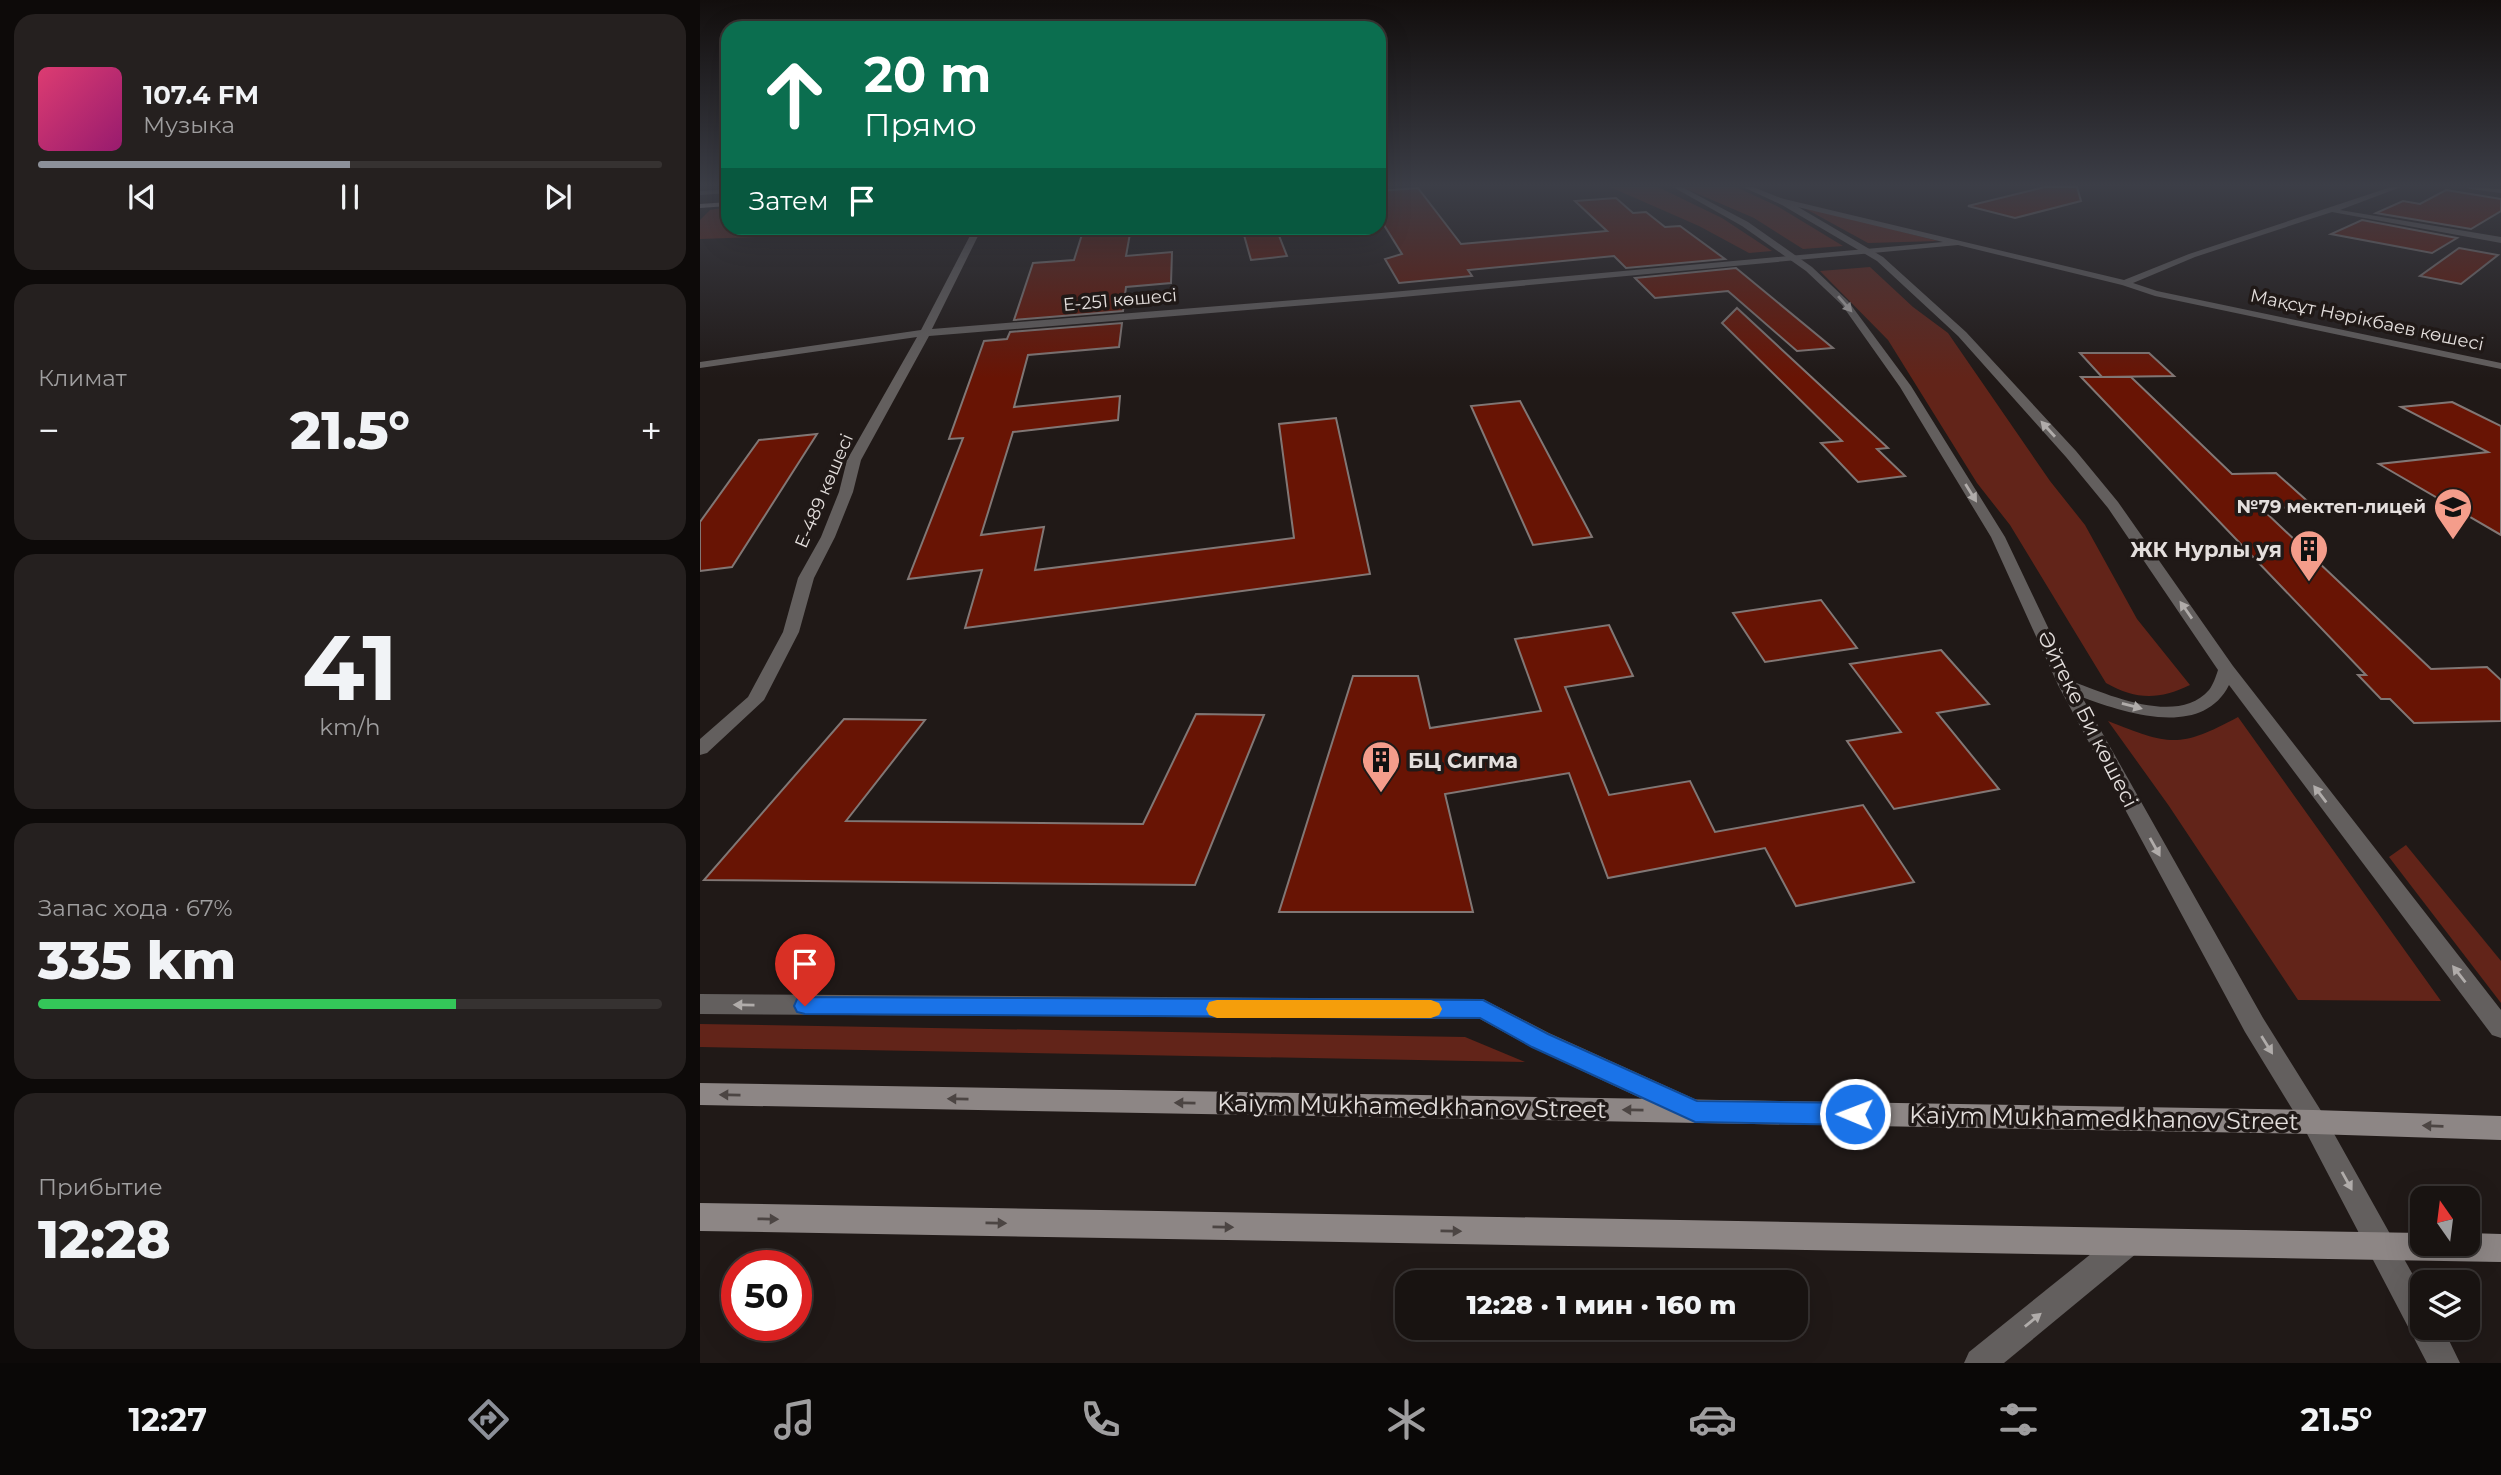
<!DOCTYPE html>
<html lang="ru">
<head>
<meta charset="utf-8">
<style>
	:root { --surface:#181311; --page:#25201f; --text:#f1f3f6; --muted:#9f9e9f; --line:#363231; --accent:#8c9099 }
	body { margin:0; font-family:Montserrat,sans-serif; background:var(--page); color:var(--text); height:100vh; display:flex; flex-direction:column; font-size:26px; white-space:nowrap }
	* { box-sizing:border-box; margin:0 }
	p { font-size:23px; color:var(--muted) }
	.icon { flex:none; width:38px; height:38px; fill:none; stroke:currentColor; stroke-width:2; stroke-linecap:round; stroke-linejoin:round }
	.map { position:relative; flex:1; overflow:hidden }
	.sheet { display:flex; flex-direction:column; gap:14px; padding:14px; background:#0d0a09; width:700px }
	.sheet>* { flex:none }
	.banner { position:absolute; left:21px; top:21px; width:665px; height:214px; border-radius:21px; box-shadow:0 7px 28px #0002,0 0 0 2px var(--line); background:#0b6e4f; color:#fff; overflow:hidden }
	.needle { width:46px; rotate:346deg }
	.fabs { position:absolute; left:1710px; top:1186px; display:grid; gap:14px }
	.fabs a { display:grid; place-items:center; width:70px; height:70px; border-radius:14px; background:var(--surface); box-shadow:0 7px 28px #0002,0 0 0 2px var(--line); font-size:35px }
	.speed { position:absolute; left:21px; top:1250px; display:flex; gap:14px; font-size:35px; font-weight:700; text-align:center }
	.speed>* { display:grid; place-content:center; width:91px; height:91px; border-radius:50%; background:var(--surface); box-shadow:0 7px 28px #0002,0 0 0 2px var(--line); line-height:1 }
	.speed .limit { border:10px solid #d22; background:#fff; color:#111 }
	.pin { position:absolute; display:grid; place-items:center; width:60px; height:60px; color:#fff; margin:-72px -30px; border-radius:50% 50% 50% 0; rotate:-45deg; box-shadow:0 0 7px #0007 }
	.pin .icon { rotate:45deg }
	.me { position:absolute; width:77px; margin:-38px; rotate:271deg; stroke-linejoin:round; filter:drop-shadow(0 0 5px #0008) }
	.turn { display:flex; align-items:center; gap:24px; height:147px; padding:0 28px; font-size:32px }
	.turn .icon { width:91px; height:91px; stroke-width:2.5 }
	.turn b { display:block; font-size:49px; line-height:60px }
	.then { display:flex; align-items:center; height:66px; padding:0 28px; background:#0003; gap:14px; font-size:26px }
	.big { font-size:52px; font-weight:800; line-height:1.1 }
	.sheet .card { flex:1; display:flex; flex-direction:column; justify-content:center; gap:10px; min-width:0; padding:0 24px; border-radius:21px; background:var(--page) }
	.sheet .dial { align-items:center; gap:0 }
	.dial b { font-size:91px; line-height:1 }
	.song { display:flex; align-items:center; gap:21px }
	.cover { width:84px; height:84px; border-radius:10px; background:linear-gradient(135deg,hsl(340 70% 55%),hsl(320 70% 35%)) }
	.played { height:7px; border-radius:4px; background:linear-gradient(90deg,var(--accent) 50%,var(--line) 50%) }
	.keys { display:flex; justify-content:space-around; direction:ltr }
	.heat { display:flex; justify-content:space-between; align-items:center; font-size:38px; direction:ltr }
	.charge { height:10px; border-radius:5px; background:linear-gradient(90deg,#34c759 67%,var(--line) 0) }
	.trip { position:absolute; left:695px; top:1270px; width:413px; height:70px; border-radius:21px; background:var(--surface); box-shadow:0 7px 28px #0002,0 0 0 2px var(--line); font-weight:800; line-height:70px; text-align:center }
	.tab-bar { display:flex; height:112px; justify-content:space-around; align-items:center; background:#0a0807; color:var(--muted) }
	.tab-bar .icon { width:49px; height:49px }
	.tab-bar .selected { color:var(--accent) }
	.tab-bar b { font-size:32px; color:var(--text) }
	main { display:flex; flex:1; min-height:0 }
	.map>svg:first-child { display:block }
	.green { fill:#622419 }
	.building { fill:#681404; stroke:#817775; stroke-width:2 }
	.lines { fill:none; stroke-linecap:round; stroke-linejoin:round }
	.minor { fill:#635f5e; fill-rule:evenodd }
	.tertiary { fill:#635f5e; fill-rule:evenodd }
	.secondary { fill:#8d8685; fill-rule:evenodd }
	.primary { fill:#aea5a3; fill-rule:evenodd }
	.oneway { fill:#b0acaa }
	.oneway2 { fill:#4c4543 }
	.route { fill:#1a73e8; stroke:#114b97; stroke-width:2 }
	.slow { fill:#f59e0b }
	.labels { text-anchor:middle; dominant-baseline:central; stroke-width:7; stroke-linejoin:round; paint-order:stroke }
	.far-street-label { font-size:18px; fill:#e4dfdd; stroke:#201917 }
	.far-poi-label { font-size:18px; font-weight:bold; fill:#e4dfdd; stroke:#201917; text-anchor:end }
	.poi-label { font-size:21px; font-weight:bold; fill:#e4dfdd; stroke:#201917; text-anchor:end }
	.street-label { font-size:21px; fill:#e4dfdd; stroke:#201917 }
	.near-street-label { font-size:24px; fill:#e4dfdd; stroke:#201917 }
</style>
</head>
<body>
<main>
<section class="sheet">
<div class="card">
<div class="song"><i class="cover"></i><div><b>107.4 FM</b><p>Музыка</p></div></div>
<div class="played"></div>
<div class="keys"><svg class="icon" aria-label="previous" viewBox="0 0 24 24"><path d="M18 5L8 12l10 7zM5 5v14"/></svg><svg class="icon" aria-label="pause" viewBox="0 0 24 24"><path d="M8 5v14M16 5v14"/></svg><svg class="icon" aria-label="next" viewBox="0 0 24 24"><path d="M6 5l10 7-10 7zM19 5v14"/></svg></div>
</div>
<div class="card"><p>Климат</p>
<div class="heat"><a>−</a><b class="big">21.5°</b><a>+</a></div>
</div>
<div class="card dial"><b>41</b><p>km/h</p></div>
<div class="card"><p>Запас хода · 67%</p><b class="big">335 km</b><div class="charge"></div></div>
<div class="card"><p>Прибытие</p><b class="big">12:28</b></div>
</section>
<div class="map">
<svg width="1801" height="1363" viewBox="0 0 1801 1363">
	<rect width="100%" height="100%" fill="#201917"/>
	<g class="green">
		<polygon points="910,187 958,187 1022,218 1072,251 1049,253 999,226"/>
		<polygon points="982,187 1036,187 1077,206 1143,246 1103,249 1054,218"/>
		<polygon points="28,207 28,228 104,228 94,228 88,236 0,239 0,220 10,210"/>
		<polygon points="1106,209 1124,212 1238,241 1168,243"/>
		<path d="M1170,267L1213,307L1248,333L1350,481L1385,525L1437,619L1490,685C1459,700 1436,700 1406,683L1310,525L1277,483L1188,340L1120,271Z"/>
		<path d="M1538,717L1741,1001L1598,1000L1469,806L1408,721C1469,745 1479,749 1538,717Z"/>
		<polygon points="1706,845 1801,961 1801,1003 1689,857"/>
		<polygon points="0,1024 765,1037 825,1062 0,1047"/>
	</g>
	<g class="building">
		<polygon points="1345,187 1377,187 1381,201 1315,218 1268,206"/>
		<polygon points="718,188 761,244 907,231 875,201 916,198 933,213 946,212 965,227 980,226 1025,259 926,268 914,256 768,270 772,276 699,283 685,259 702,254 679,217 679,191"/>
		<polygon points="1746,190 1801,199 1801,211 1771,229 1676,213 1703,201 1720,204"/>
		<polygon points="1662,220 1757,238 1732,253 1631,234"/>
		<polygon points="384,228 431,228 426,256 472,252 471,283 426,287 423,311 314,320 333,263 374,260"/>
		<polygon points="542,228 576,228 587,256 551,260"/>
		<polygon points="1759,248 1798,255 1761,284 1720,276"/>
		<polygon points="1036,268 1133,348 1097,351 1028,291 955,298 935,278"/>
		<polygon points="1037,308 1188,448 1177,449 1205,476 1158,482 1121,443 1142,441 1022,323"/>
		<polygon points="422,323 419,347 328,355 314,407 420,396 418,420 313,432 281,535 344,527 335,570 594,538 579,424 636,418 670,574 265,628 282,570 208,579 263,438 249,439 284,341 307,339 310,332"/>
		<polygon points="1380,353 1449,353 1474,376 1402,377"/>
		<polygon points="1381,377 1431,377 1532,474 1576,473 1614,507 1561,508 1731,669 1787,667 1801,680 1801,721 1714,723 1690,699 1681,699 1658,675 1666,675"/>
		<polygon points="820,401 892,537 833,545 771,406"/>
		<polygon points="1752,402 1801,426 1801,535 1679,464 1788,452 1701,407"/>
		<polygon points="117,434 32,567 0,571 0,522 59,440"/>
		<polygon points="1121,600 1157,648 1065,662 1033,613"/>
		<polygon points="909,625 933,676 865,687 909,795 990,781 1015,832 1163,805 1214,882 1096,906 1065,848 908,878 869,773 745,794 773,912 579,912 653,676 718,676 730,728 841,711 815,639"/>
		<polygon points="1241,650 1289,704 1237,713 1299,789 1194,809 1147,741 1201,732 1150,664"/>
		<polygon points="496,714 564,715 495,885 4,880 144,719 225,720 146,821 443,824"/>
	</g>
	<g class="lines">
		<g class="minor">
			<polygon points="1691,187 1701,187 1640,210 1801,237 1801,243 1632,212 1495,257 1433,283 1457,291 1801,363 1801,369 1455,296 1422,285 1258,245 681,299 229,336 161,460 153,492 135,537 114,578 99,632 64,700 7,753 0,755 0,739 48,697 83,632 98,578 121,537 139,492 147,460 217,337 0,368 0,362 221,330 274,228 282,228 232,329 681,293 1243,242 1073,201 1076,197 1424,280 1489,254"/>
			<polygon points="1766,187 1801,189 1801,193 1770,189"/>
			<polygon points="28,189 28,193 0,195 0,191"/>
			<polygon points="0,994 783,999 849,1033 997,1100 1001,1108 997,1116 988,1119 979,1116 831,1047 780,1019 0,1014"/>
			<polygon points="1427,1229 1437,1233 1441,1243 1437,1253 1304,1363 1264,1363 1269,1352 1417,1233"/>
		</g>
		<path class="tertiary" d="M973,187H982L1048,222L1112,267L1148,301L1211,386L1305,537L1374,682C1409,695 1478,726 1509,690C1513,685 1516,676 1518,670L1408,508L1366,457L1258,336L1177,261L1082,205L1043,187H1053L1088,201L1183,257L1266,332L1376,451L1418,502L1533,666L1801,1010V1038L1792,1035L1529,685C1502,739 1425,713 1382,697L1563,1018L1623,1114L1722,1291V1328H1743L1760,1363H1727L1605,1130L1545,1032L1358,685L1291,537L1200,387L1142,305L1106,271L1042,226Z"/>
		<g class="secondary">
			<polygon points="0,1083 1614,1110 1801,1116 1801,1140 1614,1134 0,1105"/>
			<polygon points="0,1203 1722,1233 1722,1244 1768,1244 1768,1233 1801,1234 1801,1262 0,1231"/>
		</g>
		<polygon class="primary" points="28,202 28,206 0,208 0,204"/>
	</g>
	<defs><path id="oneway-solid" d="M-6-.8H1V-3.2L6.5 0L1 3.2V.8H-6Z" transform="scale(1.75)"/></defs>
	<g class="oneway">
		<use href="#oneway-solid" transform="translate(1145 304) rotate(49)"/>
		<use href="#oneway-solid" transform="translate(1348 429) rotate(-132)"/>
		<use href="#oneway-solid" transform="translate(1271 493) rotate(58)"/>
		<use href="#oneway-solid" transform="translate(1486 610) rotate(-125)"/>
		<use href="#oneway-solid" transform="translate(1432 706) rotate(15)"/>
		<use href="#oneway-solid" transform="translate(1620 794) rotate(-127)"/>
		<use href="#oneway-solid" transform="translate(1455 847) rotate(61)"/>
		<use href="#oneway-solid" transform="translate(1759 974) rotate(-128)"/>
		<use href="#oneway-solid" transform="translate(44 1005) rotate(-179)"/>
		<use href="#oneway-solid" transform="translate(1567 1045) rotate(58)"/>
		<use href="#oneway-solid" transform="translate(1647 1181) rotate(61)"/>
		<use href="#oneway-solid" transform="translate(1333 1320) rotate(-39)"/>
	</g>
	<g class="oneway2">
		<use href="#oneway-solid" transform="translate(30 1095) rotate(-179)"/>
		<use href="#oneway-solid" transform="translate(258 1099) rotate(-179)"/>
		<use href="#oneway-solid" transform="translate(485 1103) rotate(-179)"/>
		<use href="#oneway-solid" transform="translate(933 1110) rotate(-179)"/>
		<use href="#oneway-solid" transform="translate(1733 1126) rotate(-178)"/>
		<use href="#oneway-solid" transform="translate(68 1219) rotate(1)"/>
		<use href="#oneway-solid" transform="translate(296 1223) rotate(1)"/>
		<use href="#oneway-solid" transform="translate(523 1227) rotate(1)"/>
		<use href="#oneway-solid" transform="translate(751 1231) rotate(1)"/>
	</g>
	<linearGradient id="sky" x2="0" y2="1"><stop stop-color="#120e0d"/><stop offset="0.49" stop-color="#3c3e47"/><stop offset="1" stop-color="#3c3e47" stop-opacity="0"/></linearGradient>
	<rect width="1801" height="378" fill="url(#sky)"/>
	<polygon class="route" points="105,997 783,1000 848,1034 997,1101 1155,1103 1163,1107 1167,1114 1163,1122 1155,1125 995,1122 832,1047 780,1018 105,1014 97,1012 94,1006 97,999"/>
	<polygon class="slow" points="517,1000 731,1000 739,1003 742,1009 739,1015 731,1018 517,1018 509,1015 506,1009 509,1002"/>
	<defs>
		<symbol id="school-pin" viewBox="-11 -11 22 30"><path d="M0 17L-7.5 6A9.5 9.5 0 1 1 7.5 6Z" fill="#f49d8b" stroke="#201917"/><path d="M0-5L7-2L0 1L-7-2ZM-4 1L0 2.5L4 1V4Q0 6-4 4Z" fill="#111"/></symbol>
		<symbol id="building-pin" viewBox="-11 -11 22 30"><path d="M0 17L-7.5 6A9.5 9.5 0 1 1 7.5 6Z" fill="#f49d8b" stroke="#201917"/><path d="M-4-6H4V6H1V3H-1V6H-4ZM-2.5-4.3h1.7v1.8h-1.7ZM.8-4.3h1.7v1.8H.8ZM-2.5-1h1.7V.8h-1.7ZM.8-1h1.7V.8H.8Z" fill="#111"/></symbol>
	</defs>
	<g fill-rule="evenodd">
		<use href="#school-pin" x="1731" y="485" width="44" height="60"/>
		<use href="#building-pin" x="1587" y="527" width="44" height="60"/>
		<use href="#building-pin" x="659" y="738" width="44" height="60"/>
	</g>
	<g class="labels">
		<g class="far-street-label">
			<text transform="translate(420 300) rotate(-5)">Е-251 көшесі</text>
			<text transform="translate(1667 320) rotate(12)">Мақсұт Нәрікбаев көшесі</text>
			<text transform="translate(124 491) rotate(-67)">Е-489 көшесі</text>
		</g>
		<g class="far-poi-label">
			<text x="1726" y="507">№79 мектеп-лицей</text>
		</g>
		<g class="poi-label">
			<text x="1582" y="549">ЖК Нурлы уя</text>
			<text x="708" y="760" text-anchor="start">БЦ Сигма</text>
		</g>
		<g class="street-label">
			<text transform="translate(1388 719) rotate(63)">Әйтеке Би көшесі</text>
		</g>
		<g class="near-street-label">
			<text transform="translate(712 1106) rotate(1)">Kaiym Mukhamedkhanov Street</text>
			<text transform="translate(1404 1118) rotate(1)">Kaiym Mukhamedkhanov Street</text>
		</g>
	</g>
</svg>
<div class="fabs">
<a><svg class="needle" viewBox="-14 -14 28 28"><path d="M0-13l5 13h-10z" fill="#e53935"/><path d="M0 13l5-13h-10z" fill="#9f9e9f"/></svg></a>
<a><svg class="icon" aria-label="layers" viewBox="0 0 24 24"><path d="M12 4l9 5-9 5-9-5zM3 14l9 5 9-5"/></svg></a>
</div>
<div class="speed"><div class="limit">50</div></div>
<div class="pin" style="left:105px;top:1006px;background:#d93025"><svg class="icon" aria-label="arrive" viewBox="0 0 24 24"><path d="M6 21V4h12l-3 4 3 4H6"/></svg></div>
<svg class="me" style="left:1155px;top:1114px" viewBox="-20 -20 40 40"><circle r="17" fill="#1a73e8" stroke="#fff" stroke-width="3"/><path d="M0-11L8 9 0 5-8 9z" fill="#fff"/></svg>
<div class="trip">12:28 · 1 мин · 160 m</div>
<div class="banner">
<div class="turn"><svg class="icon" aria-label="ahead" viewBox="0 0 24 24"><path d="M12 20V5M6 11l6-6 6 6"/></svg><div><b>20 m</b>Прямо</div></div>
<div class="then">Затем<svg class="icon" aria-label="arrive" viewBox="0 0 24 24"><path d="M6 21V4h12l-3 4 3 4H6"/></svg></div>
</div>
</div>
</main>
<nav class="tab-bar">
<b>12:27</b>
<svg class="icon selected" aria-label="directions" viewBox="0 0 24 24"><path d="M12 3l9 9-9 9-9-9zM9 14v-3h6M13 9l2 2-2 2"/></svg>
<svg class="icon" aria-label="music" viewBox="0 0 24 24"><path d="M9 18V5l10-2v13"/><circle cx="6" cy="18" r="3"/><circle cx="16" cy="16" r="3"/></svg>
<svg class="icon" aria-label="phone" viewBox="0 0 24 24"><path d="M5 4h4l2 5-3 2q2 4 5 5l2-3 5 2v4C11 20 4 13 5 4z"/></svg>
<svg class="icon" aria-label="climate" viewBox="0 0 24 24"><path d="M12 3v18M4 7l16 10M4 17L20 7"/></svg>
<svg class="icon" aria-label="car" viewBox="0 0 24 24"><path d="M5 17H2v-5l4-1 3-4h7l3 4 3 1v5h-3M9 17h6M6 11h13"/><circle cx="7" cy="17" r="2"/><circle cx="17" cy="17" r="2"/></svg>
<svg class="icon" aria-label="filters" viewBox="0 0 24 24"><path d="M4 7h16M4 17h16"/><circle cx="9" cy="7" r="2"/><circle cx="15" cy="17" r="2"/></svg>
<b>21.5°</b>
</nav>
</body>
</html>
